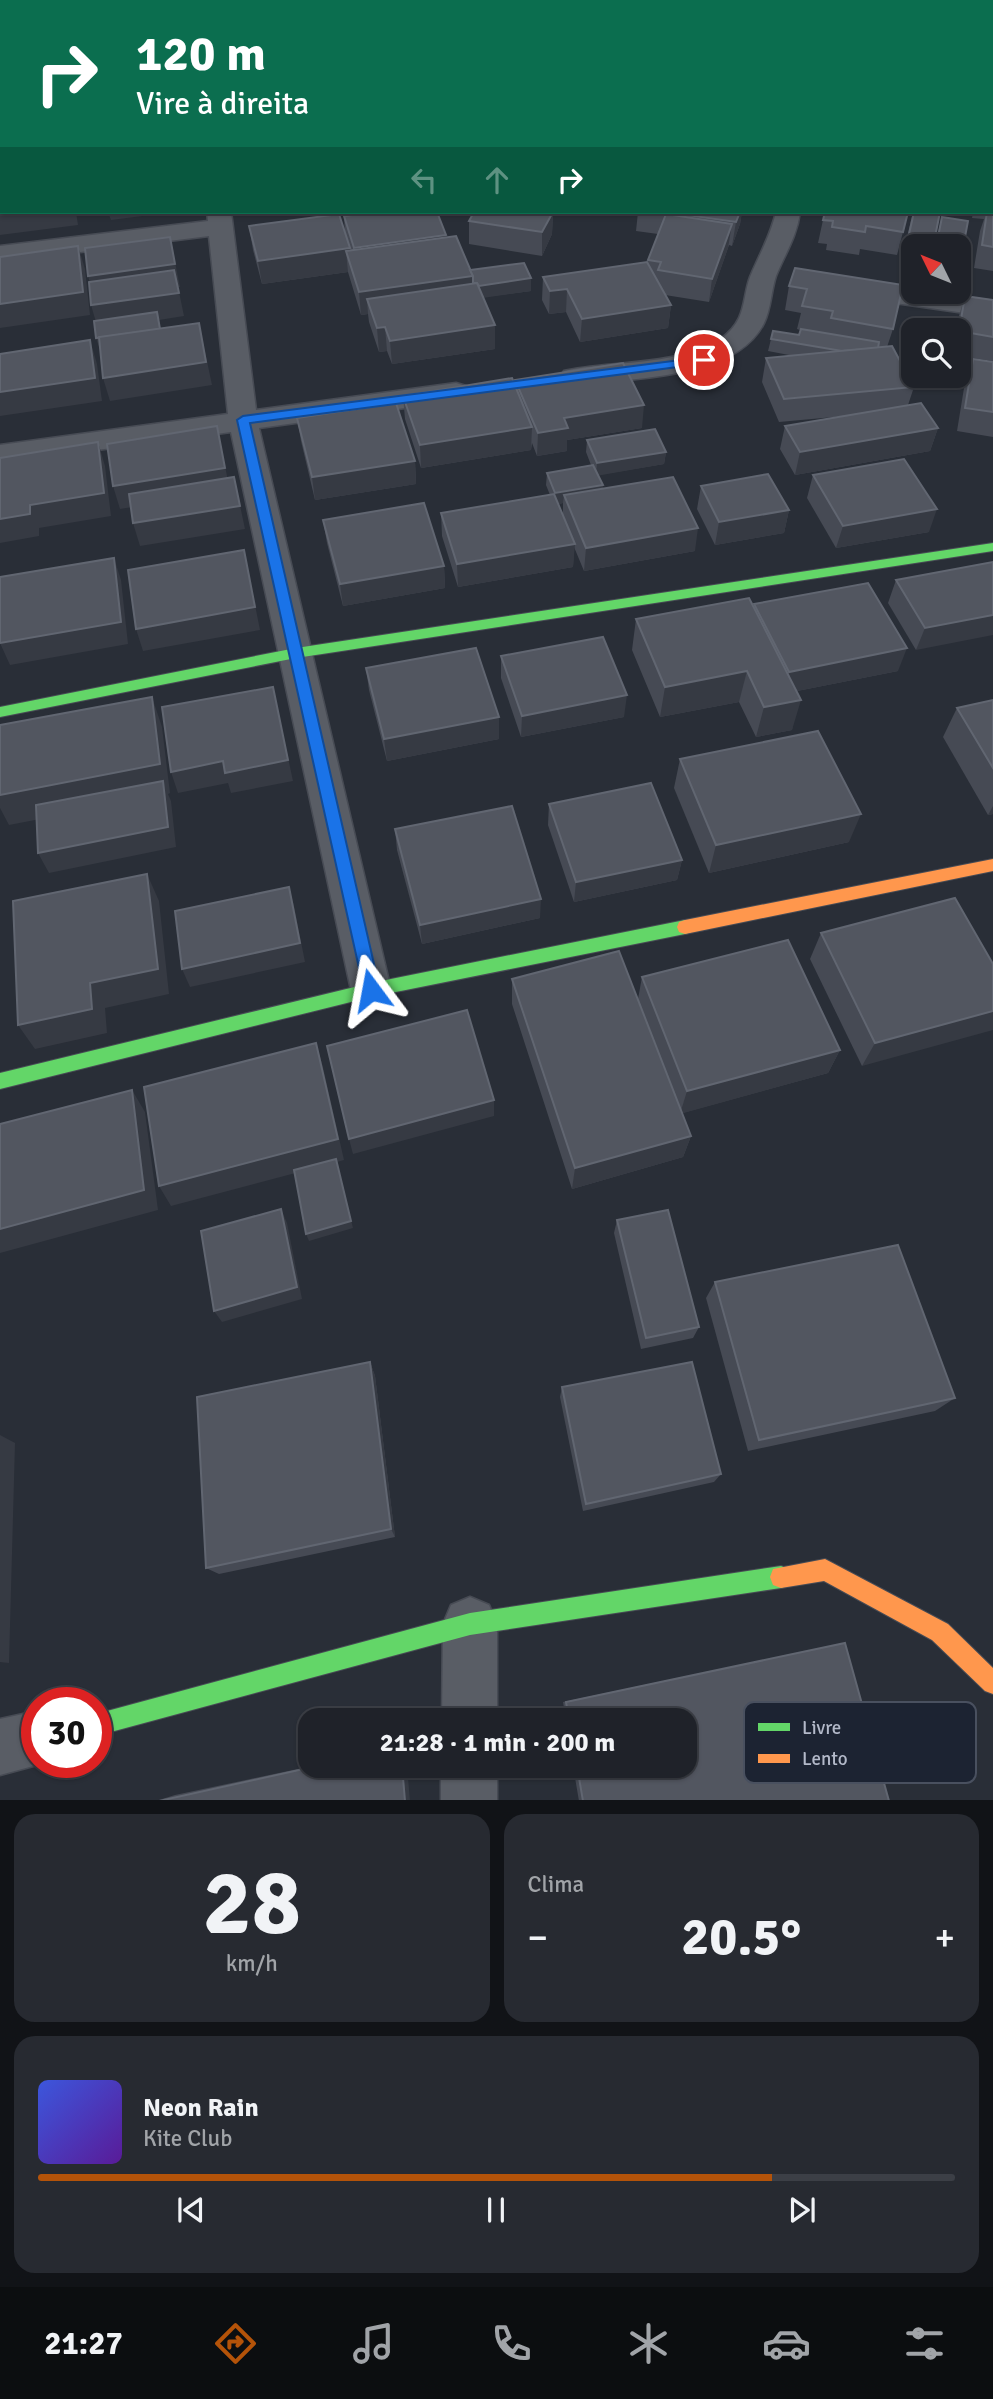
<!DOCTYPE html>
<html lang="pt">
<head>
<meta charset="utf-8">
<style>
	:root { --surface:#1f2229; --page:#272a31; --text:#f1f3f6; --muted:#a1a4a8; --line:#3c3f46; --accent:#b45309 }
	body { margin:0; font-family:Signika,sans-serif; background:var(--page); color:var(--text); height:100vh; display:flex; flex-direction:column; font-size:26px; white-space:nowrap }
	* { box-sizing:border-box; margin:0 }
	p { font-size:23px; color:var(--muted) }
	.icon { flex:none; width:38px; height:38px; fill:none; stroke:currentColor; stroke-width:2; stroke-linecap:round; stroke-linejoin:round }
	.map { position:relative; height:1800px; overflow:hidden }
	.side { display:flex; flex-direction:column; gap:14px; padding:14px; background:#111317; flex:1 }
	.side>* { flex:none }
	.banner { position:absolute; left:0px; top:0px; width:994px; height:214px; box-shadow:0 2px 5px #0004,0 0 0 2px var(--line); background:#0b6e4f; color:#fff; overflow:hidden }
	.needle { width:46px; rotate:313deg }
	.buttons { position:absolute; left:901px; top:234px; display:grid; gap:14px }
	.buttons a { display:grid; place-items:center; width:70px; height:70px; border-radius:14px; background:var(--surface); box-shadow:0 2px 5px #0004,0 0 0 2px var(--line); font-size:35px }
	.speed { position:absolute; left:21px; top:1687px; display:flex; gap:14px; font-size:35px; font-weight:700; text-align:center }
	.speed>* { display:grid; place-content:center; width:91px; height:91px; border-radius:50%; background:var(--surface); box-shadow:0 2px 5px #0004,0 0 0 2px var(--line); line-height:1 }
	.speed .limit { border:10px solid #d22; background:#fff; color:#111 }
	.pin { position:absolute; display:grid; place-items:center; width:60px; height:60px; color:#fff; margin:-30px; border:4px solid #fff; border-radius:50%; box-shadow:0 2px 7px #0007 }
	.me { position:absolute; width:77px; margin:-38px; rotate:347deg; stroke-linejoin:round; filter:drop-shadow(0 0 5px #0008) }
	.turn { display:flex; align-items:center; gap:24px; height:147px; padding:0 21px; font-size:32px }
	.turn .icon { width:91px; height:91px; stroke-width:2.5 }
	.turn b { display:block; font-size:49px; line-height:60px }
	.lanes { display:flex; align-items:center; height:66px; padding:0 21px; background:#0003; justify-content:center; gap:35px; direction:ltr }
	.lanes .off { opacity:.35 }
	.big { font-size:52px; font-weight:700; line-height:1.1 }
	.side .tile { flex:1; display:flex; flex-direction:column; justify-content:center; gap:10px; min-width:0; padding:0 24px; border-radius:21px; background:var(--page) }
	.side .dial { align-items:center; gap:0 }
	.dial b { font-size:91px; line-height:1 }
	.song { display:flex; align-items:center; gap:21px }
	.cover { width:84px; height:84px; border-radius:10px; background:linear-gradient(135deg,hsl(230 70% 55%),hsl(270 70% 35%)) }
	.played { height:7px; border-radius:4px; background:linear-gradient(90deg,var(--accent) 80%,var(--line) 80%) }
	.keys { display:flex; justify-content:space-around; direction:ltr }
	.heat { display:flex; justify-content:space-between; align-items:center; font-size:38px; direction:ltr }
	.side .tiles { flex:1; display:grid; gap:14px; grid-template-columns:1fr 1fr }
	.tile:last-child { grid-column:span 2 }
	.trip { position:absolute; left:298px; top:1708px; width:399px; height:70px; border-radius:21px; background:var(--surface); box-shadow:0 2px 5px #0004,0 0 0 2px var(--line); font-weight:700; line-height:70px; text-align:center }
	.menu { display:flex; height:112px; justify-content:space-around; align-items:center; background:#0c0e10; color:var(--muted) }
	.menu .icon { width:49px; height:49px }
	.menu .current { color:var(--accent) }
	.menu b { font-size:32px; color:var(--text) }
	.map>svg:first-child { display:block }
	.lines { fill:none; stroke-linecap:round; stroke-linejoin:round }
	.street-casing { stroke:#474b54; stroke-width:3 }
	.fast-casing { stroke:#474b54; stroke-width:2 }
	.slow-casing { stroke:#474b54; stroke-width:2 }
	.street { fill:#595d65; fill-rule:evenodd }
	.fast { fill:#63d668; fill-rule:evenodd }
	.slow { fill:#ff974d; fill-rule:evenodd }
	.wall { fill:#464a54; fill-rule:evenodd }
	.shaded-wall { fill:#363a43 }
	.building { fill:#525660; stroke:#616671; stroke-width:2 }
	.route { fill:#1a73e8; stroke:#114b97; stroke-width:2 }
	.key { fill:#1c2332; stroke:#49505f; stroke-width:2 }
	.key-label { font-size:19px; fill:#b3b9c9 }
</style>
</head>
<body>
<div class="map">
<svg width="993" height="1801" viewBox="0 0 993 1801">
	<rect width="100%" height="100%" fill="#292e37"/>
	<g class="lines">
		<defs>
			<g id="street">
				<polygon points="369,0 390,0 368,2"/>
				<polygon points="536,0 565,0 566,2 537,2"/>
				<rect x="0" y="5" width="2" height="13"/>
				<polygon points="0,63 2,63 0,78"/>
				<polygon points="207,212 231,212 256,410 456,383 466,386 470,392 466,398 456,401 259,428 391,990 385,1003 371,1008 357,1003 351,990 231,432 0,463 0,445 228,414 209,236 0,262 0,246 208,221"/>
				<path d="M776,212H800C797,236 785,254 776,276C771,291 771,309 764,323C736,380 630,378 574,385L564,383L560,377L564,371C611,359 715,369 739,318C745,305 745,290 750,277C760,253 770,237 776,212Z"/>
				<polygon points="848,281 993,301 993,317 839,295 835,289 839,283"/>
				<polygon points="470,1597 489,1605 497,1624 497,1720 442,1720 443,1624 451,1605"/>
				<polygon points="37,1711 37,1762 48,1762 0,1775 0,1719"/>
				<rect x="441" y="1766" width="56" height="35"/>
			</g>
			<g id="fast">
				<polygon points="993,543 993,551 296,658 0,717 0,707 296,648"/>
				<polygon points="685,920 691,922 693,927 691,932 685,934 371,997 0,1089 0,1073 371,983"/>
				<polygon points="781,1566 789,1569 792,1577 789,1585 781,1588 470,1635 96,1736 96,1714 470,1613"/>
			</g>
			<g id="slow">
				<polygon points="993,859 993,871 685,934 679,932 677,927 679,922 685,920"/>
				<polygon points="825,1559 948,1624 993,1668 993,1694 985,1691 932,1640 824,1581 781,1588 773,1585 770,1577 773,1569"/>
			</g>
		</defs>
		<use href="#street" class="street-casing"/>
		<use href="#fast" class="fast-casing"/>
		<use href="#slow" class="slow-casing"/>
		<use href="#street" class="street"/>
		<use href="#fast" class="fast"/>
		<use href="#slow" class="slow"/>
	</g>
	<g class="wall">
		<polygon points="78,0 330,0 328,2 83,2"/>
		<rect x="396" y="0" width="148" height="2"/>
		<polygon points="668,0 746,0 744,2 669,2 668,1"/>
		<rect x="749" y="0" width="79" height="2"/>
		<polygon points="992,61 993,61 993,109 992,108"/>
		<polygon points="2,77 2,110 0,109 0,78"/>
		<polygon points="992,110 993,110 993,271 974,268 980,231 984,219 972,218 973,212 992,212"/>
		<polygon points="553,212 552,234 542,256 469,244 469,221"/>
		<polygon points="638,212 742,212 740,224 732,246 729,245 709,302 665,295 671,305 668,328 580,342 566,312 549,314 542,300 543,277 647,263 658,234 636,231"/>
		<polygon points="913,212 940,212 933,247 914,247 914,268 900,266"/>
		<polygon points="344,216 446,238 470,270 531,278 531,291 483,297 495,349 392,364 387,351 379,352 369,322 368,314 361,315 348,272 262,284 253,250 249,226 345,235"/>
		<polygon points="942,217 968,221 959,265 959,247 934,247"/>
		<polygon points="823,220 903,232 897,255 860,249 859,255 826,250 827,244 818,243"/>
		<polygon points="795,268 893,329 887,347 914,387 908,405 938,428 930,451 795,475 780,449 785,426 845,416 779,422 762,382 766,358 794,356 768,351 771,339 799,335 800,330 797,329 801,313 785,310 789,286"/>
		<polygon points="965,296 993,300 993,361 959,356 959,331 956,331 958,319"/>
		<polygon points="973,359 993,362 993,437 957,431 965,382"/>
		<polygon points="515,380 642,428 567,440 567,451 537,456 532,443 531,450 421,468 405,419 403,396 515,387"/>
		<polygon points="297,418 415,461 416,484 315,500 301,441"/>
		<path d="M587,440L666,452L664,464L598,475L603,485L602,489L695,551L584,571L574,547L573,567L458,587L442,536L441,513L550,495L546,485L547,473L591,465L586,452ZM563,503V515L558,504Z"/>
		<polygon points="813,475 929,532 836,548 807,498"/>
		<polygon points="701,486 789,510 784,533 715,545 697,509"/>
		<polygon points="323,520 444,566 445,588 343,606 327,543"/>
		<polygon points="993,562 916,650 888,603 896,580"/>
		<polygon points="754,604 898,671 797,691 792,730 756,737 739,702 660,717 632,650 636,619 754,606"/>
		<polygon points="501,656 624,717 521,737 501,678"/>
		<polygon points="366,668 499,717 499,739 387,761 369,690"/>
		<polygon points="993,700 993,814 988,815 943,737 957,708"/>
		<polygon points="680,759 849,842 709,873 674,788"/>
		<polygon points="549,804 682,860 677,880 574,902 548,825"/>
		<polygon points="395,829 540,918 422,944 397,850"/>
		<polygon points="821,933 993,964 862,1066 810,959"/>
		<polygon points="642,977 840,1050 828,1073 682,1113 691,1136 683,1157 572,1189 512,1004 512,979 638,999"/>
		<polygon points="617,1220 699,1327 693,1338 641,1349 614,1233"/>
		<polygon points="715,1282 955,1398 935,1411 748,1451 706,1298"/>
		<polygon points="370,1362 375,1376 395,1537 219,1574 206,1568"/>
		<polygon points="562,1387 721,1474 714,1482 583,1511 560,1397"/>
		<polygon points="845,1643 889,1801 579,1801 573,1766 684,1766 684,1720 566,1720 563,1702"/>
		<polygon points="312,1766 407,1766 159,1800 175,1795"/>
	</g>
	<g class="shaded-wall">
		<polygon points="140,0 150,0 151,2 140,2"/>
		<polygon points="221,0 236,0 237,2 218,2"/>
		<polygon points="317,0 330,0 328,2 317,2"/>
		<polygon points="535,0 544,0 544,2 533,2"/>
		<polygon points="733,0 746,0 744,2 733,2"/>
		<polygon points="2,123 2,150 0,151 0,124"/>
		<polygon points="0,211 76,212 78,225 0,235"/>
		<polygon points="108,212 166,212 166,213 111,220"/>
		<polygon points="553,212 552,234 542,256 542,232"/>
		<polygon points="740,212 742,212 740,224 732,246 736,222"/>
		<polygon points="732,224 728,248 709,302 712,279"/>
		<polygon points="446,235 447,258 356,271 354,248"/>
		<polygon points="170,237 180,287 178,287 184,316 159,320 163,341 100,350 96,338 98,329 91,305 94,299 88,276"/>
		<polygon points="78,246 85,269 90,315 0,328 0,304"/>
		<polygon points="350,248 353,272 346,251 348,272 262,284 258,261"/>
		<polygon points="473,276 531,278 531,291 372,314 367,299 368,314 361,315 359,292"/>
		<polygon points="567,289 566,312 549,314 550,291"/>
		<polygon points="671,305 668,328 580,342 582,319"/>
		<polygon points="199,323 212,385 110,401 103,378"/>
		<polygon points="495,325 495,349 392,364 390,341"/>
		<polygon points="385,327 387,351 379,352 377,328"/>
		<polygon points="90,340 97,364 102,401 0,416 0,392"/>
		<polygon points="644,405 642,428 567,440 567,451 537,456 538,433 564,418"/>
		<polygon points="217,426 230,491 120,509 113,486"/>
		<polygon points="532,427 531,450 421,468 420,445"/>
		<polygon points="938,428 930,451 795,475 800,452"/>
		<polygon points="98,442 105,466 111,516 39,528 39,536 0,543 0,519 30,505"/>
		<polygon points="666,452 664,464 596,476 597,463"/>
		<polygon points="415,461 416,484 315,500 312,477"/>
		<polygon points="234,477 245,529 140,546 133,523"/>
		<polygon points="603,485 602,497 564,495 563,503 554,505 555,493"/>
		<polygon points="937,509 929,532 836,548 843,526"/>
		<polygon points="789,510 784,533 715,545 719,522"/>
		<polygon points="698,528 695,551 584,571 586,548"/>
		<polygon points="575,544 573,567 458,587 457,564"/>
		<polygon points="244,550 260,630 143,651 136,629"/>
		<polygon points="114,558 121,580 128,644 10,665 0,643"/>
		<polygon points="444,566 445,588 343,606 340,584"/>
		<polygon points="993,615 993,635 916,650 925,628"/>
		<polygon points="907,648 898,671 782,694 789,672"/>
		<polygon points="747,671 739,702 660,717 665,687"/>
		<polygon points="273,687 293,781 231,793 228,783 178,793 171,772"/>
		<polygon points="627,695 624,717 521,737 522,716"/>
		<polygon points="152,697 162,727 170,793 168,794 171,801 176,847 49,873 38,853 165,795 9,825 0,808 0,795"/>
		<polygon points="801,700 792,730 756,737 764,707"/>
		<polygon points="499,717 499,739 387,761 384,739"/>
		<polygon points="993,806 993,814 988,815"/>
		<polygon points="861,814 849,842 709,873 716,845"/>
		<polygon points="682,860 677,880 574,902 576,882"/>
		<polygon points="147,874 159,901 169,994 105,1008 107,1033 35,1049 18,1025 90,983"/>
		<polygon points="289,887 294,906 305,962 190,987 182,969"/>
		<polygon points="541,899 540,918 422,944 420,925"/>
		<polygon points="993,1011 993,1030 862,1066 875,1043"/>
		<polygon points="316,1043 323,1067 344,1160 337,1162 353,1228 309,1241 306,1234 337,1162 171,1206 159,1186"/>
		<polygon points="840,1050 828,1073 680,1114 687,1091"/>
		<polygon points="132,1090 145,1112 158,1210 0,1253 0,1229"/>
		<polygon points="494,1100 494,1116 353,1154 349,1139"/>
		<polygon points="691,1136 683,1157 572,1189 575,1168"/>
		<polygon points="281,1209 287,1223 302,1299 222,1322 214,1311"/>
		<polygon points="370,1362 375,1376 395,1537 391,1529"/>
		<polygon points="0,1435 15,1443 9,1663 0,1662"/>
		<polygon points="402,1766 407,1766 410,1801 405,1801"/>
	</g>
	<g class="building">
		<polygon points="169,0 221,0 218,2 176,2"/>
		<polygon points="245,0 283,0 291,2 243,2"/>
		<polygon points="458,0 535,0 533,2 468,2"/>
		<polygon points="553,0 596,0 604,1 552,2"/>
		<polygon points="790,0 819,0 818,2"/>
		<polygon points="837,0 899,0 898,2 837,2"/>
		<polygon points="910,0 993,0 992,19 992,2 909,2"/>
		<rect x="992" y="61" width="1" height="24"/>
		<polygon points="2,77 2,89 0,89 0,78"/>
		<rect x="992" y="110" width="1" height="42"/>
		<polygon points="0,112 2,113 2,123 0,124"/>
		<polygon points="992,157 993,157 993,197 992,196"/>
		<rect x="0" y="177" width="2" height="34"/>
		<polygon points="992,209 993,209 993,247 982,245 987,212 992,212"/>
		<polygon points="377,212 437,212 446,235 354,248 344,216"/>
		<polygon points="474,212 553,212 542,232 469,221"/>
		<polygon points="666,212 740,212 736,222"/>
		<polygon points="825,212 908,212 903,232 866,226 865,232 832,227 833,221 823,220"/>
		<polygon points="914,212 940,212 933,247 907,243"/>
		<polygon points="339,214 350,248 258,261 249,226"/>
		<polygon points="666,214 732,224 712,279 658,270 661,262 648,260"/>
		<polygon points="942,217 968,221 961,258 959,258 959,247 936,247"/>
		<polygon points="456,236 473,276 359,292 346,251"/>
		<polygon points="170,237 175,264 88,276 85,248"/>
		<polygon points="78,246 83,292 0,304 0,257"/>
		<polygon points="647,262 671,305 582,319 567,289 550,291 543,277"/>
		<polygon points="524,263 531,278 479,286 477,283 473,283 473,276 470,270"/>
		<polygon points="795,268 903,285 893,329 831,318 833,311 802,306 807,289 789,286"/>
		<polygon points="174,270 179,293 91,305 89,282"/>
		<polygon points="477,283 495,325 390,341 385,327 377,328 367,299"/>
		<polygon points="965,296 993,300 993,337 959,331"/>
		<polygon points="157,312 160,329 96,338 94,321"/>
		<polygon points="199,323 206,362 103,378 99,337"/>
		<polygon points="801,329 879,342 878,348 842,351 771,339 773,331 799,335"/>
		<polygon points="90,340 95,378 0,392 0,354"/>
		<polygon points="892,346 914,387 784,399 766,358"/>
		<polygon points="973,359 993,362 993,412 965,408"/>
		<polygon points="623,363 644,405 564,418 568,428 538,433 515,380"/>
		<polygon points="512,378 532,427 420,445 403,396"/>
		<polygon points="396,403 415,461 312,477 297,418"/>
		<polygon points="921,403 938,428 800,452 785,426"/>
		<polygon points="217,426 225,468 113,486 107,444"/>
		<polygon points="655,429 666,452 597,463 587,440"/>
		<polygon points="98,442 104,493 30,505 30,514 0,519 0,458"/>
		<polygon points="904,459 937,509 843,526 813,475"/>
		<polygon points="593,465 603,485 555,493 547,473"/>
		<polygon points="768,474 789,510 719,522 701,486"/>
		<polygon points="234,477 240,506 133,523 129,494"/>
		<polygon points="673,477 698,528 586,548 564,495"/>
		<polygon points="554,494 575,544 457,564 441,513"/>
		<polygon points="424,503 444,566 340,584 323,520"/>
		<polygon points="244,550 255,607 136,629 128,570"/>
		<polygon points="114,558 121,622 0,643 0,577"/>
		<polygon points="993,562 993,615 925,628 896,580"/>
		<polygon points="868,583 907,648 789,672 754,604"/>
		<polygon points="749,598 801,700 764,707 747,671 665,687 636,619"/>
		<polygon points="603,637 627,695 522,716 501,656"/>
		<polygon points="476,648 499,717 384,739 366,668"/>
		<polygon points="273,687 288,760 225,773 223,761 171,772 162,707"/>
		<polygon points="152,697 160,764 0,795 0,725"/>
		<polygon points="993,700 993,768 957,708"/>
		<polygon points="818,731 861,814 716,845 680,759"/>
		<polygon points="163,781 168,827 38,853 36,805"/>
		<polygon points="651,783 682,860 576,882 549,804"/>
		<polygon points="512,806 541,899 420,925 395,829"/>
		<polygon points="147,874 158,969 90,983 92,1009 18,1025 13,901"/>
		<polygon points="289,887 300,943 182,969 175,911"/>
		<polygon points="955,898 993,964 993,1011 875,1043 821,933"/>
		<polygon points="788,940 840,1050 687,1091 642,977"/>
		<polygon points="619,951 691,1136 575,1168 512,979"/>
		<polygon points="467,1010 494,1100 349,1139 327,1046"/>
		<polygon points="316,1043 338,1139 159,1186 144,1087"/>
		<polygon points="132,1090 144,1190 0,1229 0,1124"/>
		<polygon points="336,1159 351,1221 306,1234 294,1170"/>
		<polygon points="281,1209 297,1287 214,1311 201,1231"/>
		<polygon points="668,1210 699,1327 646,1338 617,1220"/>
		<polygon points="898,1245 955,1398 759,1440 715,1282"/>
		<polygon points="370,1362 391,1529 206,1568 197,1397"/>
		<polygon points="692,1362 721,1474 586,1504 562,1387"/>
		<polygon points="845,1643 889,1801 583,1801 577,1766 684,1766 684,1720 569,1720 566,1702"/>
		<polygon points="317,1766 402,1766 405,1801 159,1801"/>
	</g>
	<polygon class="route" points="704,357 710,360 708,363 250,423 380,990 371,997 365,995 237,420 243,416"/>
	<rect x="744" y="1702" width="232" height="81" rx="10" class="key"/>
	<rect x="758" y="1723" width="32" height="8" fill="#63d668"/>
	<rect x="758" y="1754" width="32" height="9" fill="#ff974d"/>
	<g class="key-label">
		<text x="802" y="1734">Livre</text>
		<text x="802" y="1765">Lento</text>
	</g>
</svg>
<div class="buttons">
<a><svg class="needle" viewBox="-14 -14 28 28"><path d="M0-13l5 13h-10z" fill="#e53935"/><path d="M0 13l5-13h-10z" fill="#a1a4a8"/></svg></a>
<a><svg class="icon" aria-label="search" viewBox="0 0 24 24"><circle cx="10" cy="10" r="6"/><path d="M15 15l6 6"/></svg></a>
</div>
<div class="speed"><div class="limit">30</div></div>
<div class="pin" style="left:704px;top:360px;background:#d93025"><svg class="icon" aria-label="arrive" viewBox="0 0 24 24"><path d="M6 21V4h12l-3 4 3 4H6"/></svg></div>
<svg class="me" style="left:371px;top:990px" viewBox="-20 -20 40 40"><path d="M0-17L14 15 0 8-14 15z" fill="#1a73e8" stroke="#fff" stroke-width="4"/></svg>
<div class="trip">21:28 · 1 min · 200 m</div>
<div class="banner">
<div class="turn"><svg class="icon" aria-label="right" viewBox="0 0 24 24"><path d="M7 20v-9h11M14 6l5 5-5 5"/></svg><div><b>120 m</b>Vire à direita</div></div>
<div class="lanes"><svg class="icon off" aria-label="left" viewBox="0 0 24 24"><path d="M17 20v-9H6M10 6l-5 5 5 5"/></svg><svg class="icon off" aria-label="ahead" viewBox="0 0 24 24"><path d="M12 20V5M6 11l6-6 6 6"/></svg><svg class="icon" aria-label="right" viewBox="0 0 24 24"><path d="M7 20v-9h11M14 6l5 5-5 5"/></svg></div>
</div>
</div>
<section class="side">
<div class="tiles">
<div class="tile dial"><b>28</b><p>km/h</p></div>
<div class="tile"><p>Clima</p>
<div class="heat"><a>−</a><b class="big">20.5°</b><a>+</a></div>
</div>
<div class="tile">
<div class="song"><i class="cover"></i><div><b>Neon Rain</b><p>Kite Club</p></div></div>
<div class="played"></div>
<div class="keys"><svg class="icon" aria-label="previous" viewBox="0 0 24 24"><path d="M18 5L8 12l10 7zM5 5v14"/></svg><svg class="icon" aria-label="pause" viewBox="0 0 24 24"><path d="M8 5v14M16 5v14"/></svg><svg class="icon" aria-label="next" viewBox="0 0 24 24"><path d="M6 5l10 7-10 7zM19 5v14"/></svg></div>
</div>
</div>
</section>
<nav class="menu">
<b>21:27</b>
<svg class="icon current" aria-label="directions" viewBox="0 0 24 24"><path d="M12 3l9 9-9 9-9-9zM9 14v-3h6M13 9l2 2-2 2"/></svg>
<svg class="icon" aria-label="music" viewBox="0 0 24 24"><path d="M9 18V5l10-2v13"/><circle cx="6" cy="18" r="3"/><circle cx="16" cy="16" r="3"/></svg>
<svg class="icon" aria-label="phone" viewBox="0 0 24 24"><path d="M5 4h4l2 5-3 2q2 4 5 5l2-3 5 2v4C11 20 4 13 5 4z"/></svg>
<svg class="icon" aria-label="climate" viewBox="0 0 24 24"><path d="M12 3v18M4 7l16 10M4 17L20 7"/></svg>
<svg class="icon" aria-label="car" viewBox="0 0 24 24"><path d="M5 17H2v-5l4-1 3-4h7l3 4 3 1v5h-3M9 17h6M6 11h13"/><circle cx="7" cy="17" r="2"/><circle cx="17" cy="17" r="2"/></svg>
<svg class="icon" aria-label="filters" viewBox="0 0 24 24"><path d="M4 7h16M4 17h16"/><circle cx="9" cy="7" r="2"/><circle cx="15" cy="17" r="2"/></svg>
</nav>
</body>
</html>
